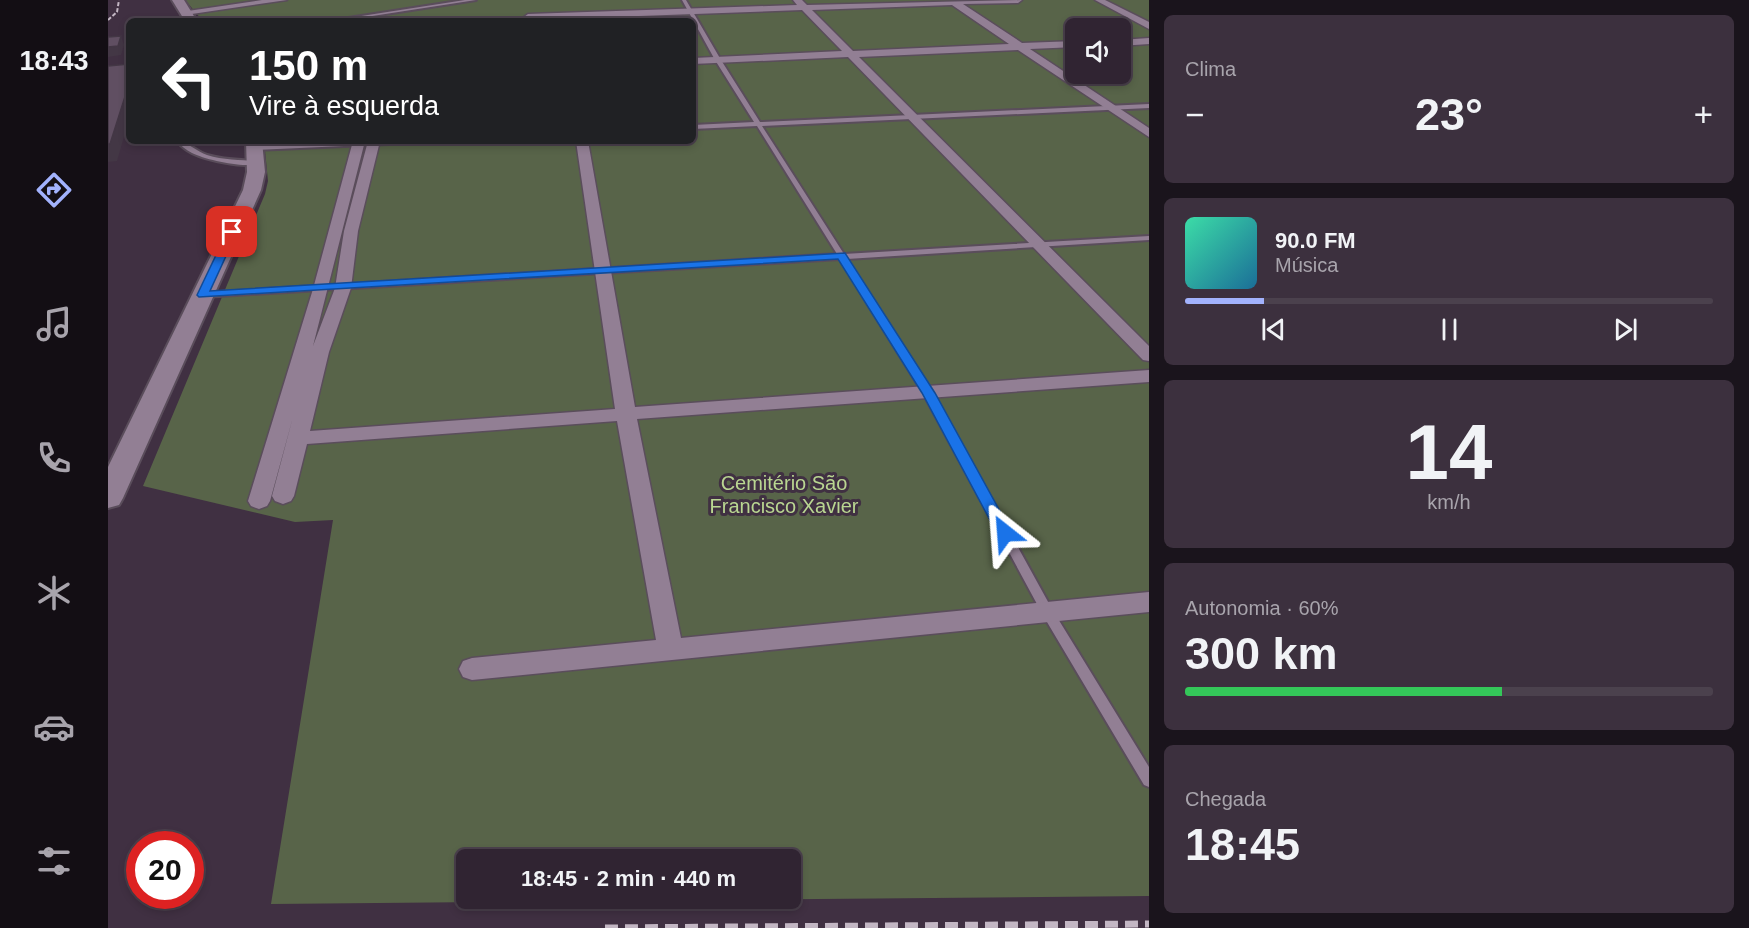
<!DOCTYPE html>
<html lang="pt">
<head>
<meta charset="utf-8">
<style>
	:root { --surface:#302432; --page:#3c303e; --text:#f1f3f6; --muted:#a8a4ac; --line:#4b414d; --accent:#a2b2fd }
	body { margin:0; font-family:Helvetica,sans-serif; background:var(--page); color:var(--text); height:100vh; display:flex; flex-direction:column; font-size:22px; white-space:nowrap }
	* { box-sizing:border-box; margin:0 }
	p { font-size:20px; color:var(--muted) }
	.icon { flex:none; width:33px; height:33px; fill:none; stroke:currentColor; stroke-width:2; stroke-linecap:round; stroke-linejoin:round }
	.map { position:relative; flex:1; overflow:hidden }
	.panel { display:flex; flex-direction:column; gap:15px; padding:15px; background:#1a141c; width:600px }
	.panel>* { flex:none }
	.top-card { position:absolute; left:18px; top:18px; width:570px; height:126px; border-radius:9px; box-shadow:0 3px 9px #0003,0 0 0 2px var(--line); background:#202124; color:#fff; overflow:hidden }
	.fabs { position:absolute; left:957px; top:18px; display:grid; gap:12px }
	.fabs a { display:grid; place-items:center; width:66px; height:66px; border-radius:9px; background:var(--surface); box-shadow:0 3px 9px #0003,0 0 0 2px var(--line); font-size:30px }
	.speed { position:absolute; left:18px; top:831px; display:flex; gap:12px; font-size:30px; font-weight:700; text-align:center }
	.speed>* { display:grid; place-content:center; width:78px; height:78px; border-radius:50%; background:var(--surface); box-shadow:0 3px 9px #0003,0 0 0 2px var(--line); line-height:1 }
	.speed .limit { border:9px solid #d22; background:#fff; color:#111 }
	.pin { position:absolute; display:grid; place-items:center; width:51px; height:51px; color:#fff; margin:-26px; border-radius:12px; box-shadow:0 3px 9px #0006 }
	.me { position:absolute; width:66px; margin:-33px; rotate:332deg; stroke-linejoin:round; filter:drop-shadow(0 0 4px #0008) }
	.turn { display:flex; align-items:center; gap:21px; height:126px; padding:0 24px; font-size:27px }
	.turn .icon { width:78px; height:78px; stroke-width:2.5 }
	.turn b { display:block; font-size:42px; line-height:51px }
	.big { font-size:45px; font-weight:600; line-height:1.1 }
	.panel .widget { flex:1; display:flex; flex-direction:column; justify-content:center; gap:9px; min-width:0; padding:0 21px; border-radius:9px; background:var(--page) }
	.panel .dial { align-items:center; gap:0 }
	.dial b { font-size:78px; line-height:1 }
	.song { display:flex; align-items:center; gap:18px }
	.cover { width:72px; height:72px; border-radius:9px; background:linear-gradient(135deg,hsl(160 70% 55%),hsl(200 70% 35%)) }
	.played { height:6px; border-radius:3px; background:linear-gradient(90deg,var(--accent) 15%,var(--line) 15%) }
	.keys { display:flex; justify-content:space-around; direction:ltr }
	.heat { display:flex; justify-content:space-between; align-items:center; font-size:33px; direction:ltr }
	.charge { height:9px; border-radius:4px; background:linear-gradient(90deg,#34c759 60%,var(--line) 0) }
	.trip { position:absolute; left:348px; top:849px; width:345px; height:60px; border-radius:9px; background:var(--surface); box-shadow:0 3px 9px #0003,0 0 0 2px var(--line); font-weight:600; line-height:60px; text-align:center }
	main { display:flex; flex:1; min-height:0 }
	.tabs { display:flex; flex-direction:column; width:108px; justify-content:space-around; align-items:center; background:#130e14; color:var(--muted) }
	.tabs .icon { width:42px; height:42px }
	.tabs .on { color:var(--accent) }
	.tabs b { font-size:27px; color:var(--text) }
	.map>svg:first-child { display:block }
	.green { fill:#586449; fill-rule:evenodd }
	.lines { fill:none; stroke-linecap:round; stroke-linejoin:round }
	.lane-casing { stroke:#5a4d5b; stroke-width:4 }
	.street-casing { stroke:#5a4d5b; stroke-width:3 }
	.secondary-casing { stroke:#5a4d5b; stroke-width:4 }
	.lane { fill:#927f94; fill-rule:evenodd }
	.street { fill:#927f94; fill-rule:evenodd }
	.secondary { fill:#927f94; fill-rule:evenodd }
	.rail-far1 { stroke:#c3b7c4; stroke-width:2; stroke-dasharray:4 2; stroke-linecap:butt }
	.rail { stroke:#c3b7c4; stroke-width:7; stroke-dasharray:13 7; stroke-linecap:butt }
	.shaded-wall { fill:#433745 }
	.building { fill:#604f62; stroke:#433745; stroke-width:1.5 }
	.route { fill:#1a73e8; stroke:#114b97; stroke-width:1.5 }
	.labels { text-anchor:middle; dominant-baseline:central; stroke-width:6; stroke-linejoin:round; paint-order:stroke }
	.park-label { font-size:20px; fill:#b9d691; stroke:#403042 }
</style>
</head>
<body>
<main>
<nav class="tabs">
<b>18:43</b>
<svg class="icon on" aria-label="directions" viewBox="0 0 24 24"><path d="M12 3l9 9-9 9-9-9zM9 14v-3h6M13 9l2 2-2 2"/></svg>
<svg class="icon" aria-label="music" viewBox="0 0 24 24"><path d="M9 18V5l10-2v13"/><circle cx="6" cy="18" r="3"/><circle cx="16" cy="16" r="3"/></svg>
<svg class="icon" aria-label="phone" viewBox="0 0 24 24"><path d="M5 4h4l2 5-3 2q2 4 5 5l2-3 5 2v4C11 20 4 13 5 4z"/></svg>
<svg class="icon" aria-label="climate" viewBox="0 0 24 24"><path d="M12 3v18M4 7l16 10M4 17L20 7"/></svg>
<svg class="icon" aria-label="car" viewBox="0 0 24 24"><path d="M5 17H2v-5l4-1 3-4h7l3 4 3 1v5h-3M9 17h6M6 11h13"/><circle cx="7" cy="17" r="2"/><circle cx="17" cy="17" r="2"/></svg>
<svg class="icon" aria-label="filters" viewBox="0 0 24 24"><path d="M4 7h16M4 17h16"/><circle cx="9" cy="7" r="2"/><circle cx="15" cy="17" r="2"/></svg>
</nav>
<div class="map">
<svg width="1041" height="928" viewBox="0 0 1041 928">
	<rect width="100%" height="100%" fill="#403042"/>
	<path class="green" d="M77,0H1041V896L163,904L225,520L187,522L35,486L157,194L160,181L156,141H585V21H95ZM968,28H1012V74H968ZM358,860H682V898H358Z"/>
	<g class="lines">
		<defs>
			<g id="lane">
				<polygon points="357,0 368,0 232,21 221,21"/>
				<polygon points="574,0 578,0 613,60 652,122 1041,104 1041,108 654,126 736,254 1041,236 1041,240 739,259 825,393 944,609 1041,767 1041,787 1036,785 936,617 815,393 732,259 95,297 91,295 95,293 729,254 649,126 585,129 585,125 646,122 607,60"/>
				<path d="M69,141C79,141 89,152 99,155C115,160 132,160 148,161L151,163C138,169 98,160 84,153C78,150 73,146 69,141Z"/>
				<polygon points="262,141 306,141 303,143 147,150 144,148 147,146"/>
			</g>
			<g id="street">
				<polygon points="154,0 179,0 77,15 73,12"/>
				<path d="M685,0H694L699,5L914,0L910,3L855,4L914,43L968,41V47L922,49L1041,128V137L910,50L751,57L1041,346V361L1035,360L740,57L585,64V58L734,51L694,10L420,20L416,17L420,14L689,5ZM844,5L901,44L745,51L704,10Z"/>
				<polygon points="987,0 997,0 1041,22 1041,29"/>
				<polygon points="1041,38 1041,44 1012,46 1012,40"/>
				<polygon points="245,141 257,141 205,346 227,288 236,231 260,141 272,141 250,231 243,288 221,352 202,431 507,409 468,141 480,141 527,407 1041,370 1041,382 529,419 573,638 1041,592 1041,612 364,680 355,677 351,669 355,661 364,658 548,640 509,421 199,444 186,496 183,501 175,504 167,501 164,496 185,417 162,501 159,506 151,509 143,506 140,501 205,289"/>
			</g>
			<g id="secondary">
				<polygon points="64,0 76,0 89,21 77,21"/>
				<polygon points="138,141 154,141 157,172 153,190 15,498 11,505 0,508 0,467 135,190 139,172"/>
			</g>
		</defs>
		<use href="#lane" class="lane-casing"/>
		<use href="#street" class="street-casing"/>
		<use href="#secondary" class="secondary-casing"/>
		<use href="#lane" class="lane"/>
		<use href="#street" class="street"/>
		<use href="#secondary" class="secondary"/>
		<polyline class="rail-far1" points="0,20 9,12 11,0"/>
		<polyline class="rail" points="497,928 1041,924"/>
	</g>
	<g class="shaded-wall">
		<polygon points="13,36 16,45 13,55 0,57 0,47"/>
		<polygon points="21,84 21,119 9,161 0,162 0,144"/>
	</g>
	<g class="building">
		<polygon points="13,36 10,46 0,47 0,37"/>
		<polygon points="21,64 21,84 2,144 0,144 0,66"/>
	</g>
	<polygon class="route" points="124,229 129,232 102,291 737,253 827,393 904,533 902,537 891,537 814,393 730,259 91,297 89,295 119,232"/>
	<g class="labels">
		<g class="park-label">
			<text x="676" y="483">Cemitério São<tspan x="676" dy="23">Francisco Xavier</tspan></text>
		</g>
	</g>
</svg>
<div class="fabs">
<a><svg class="icon" aria-label="sound" viewBox="0 0 24 24"><path d="M4 9h4l5-4v14l-5-4H4zM17 9q2 3 0 6"/></svg></a>
</div>
<div class="speed"><div class="limit">20</div></div>
<div class="pin" style="left:124px;top:232px;background:#d93025"><svg class="icon" aria-label="arrive" viewBox="0 0 24 24"><path d="M6 21V4h12l-3 4 3 4H6"/></svg></div>
<svg class="me" style="left:897px;top:533px" viewBox="-20 -20 40 40"><path d="M0-17L14 15 0 8-14 15z" fill="#1a73e8" stroke="#fff" stroke-width="4"/></svg>
<div class="trip">18:45 · 2 min · 440 m</div>
<div class="top-card">
<div class="turn"><svg class="icon" aria-label="left" viewBox="0 0 24 24"><path d="M17 20v-9H6M10 6l-5 5 5 5"/></svg><div><b>150 m</b>Vire à esquerda</div></div>
</div>
</div>
<section class="panel">
<div class="widget"><p>Clima</p>
<div class="heat"><a>−</a><b class="big">23°</b><a>+</a></div>
</div>
<div class="widget">
<div class="song"><i class="cover"></i><div><b>90.0 FM</b><p>Música</p></div></div>
<div class="played"></div>
<div class="keys"><svg class="icon" aria-label="previous" viewBox="0 0 24 24"><path d="M18 5L8 12l10 7zM5 5v14"/></svg><svg class="icon" aria-label="pause" viewBox="0 0 24 24"><path d="M8 5v14M16 5v14"/></svg><svg class="icon" aria-label="next" viewBox="0 0 24 24"><path d="M6 5l10 7-10 7zM19 5v14"/></svg></div>
</div>
<div class="widget dial"><b>14</b><p>km/h</p></div>
<div class="widget"><p>Autonomia · 60%</p><b class="big">300 km</b><div class="charge"></div></div>
<div class="widget"><p>Chegada</p><b class="big">18:45</b></div>
</section>
</main>
</body>
</html>
